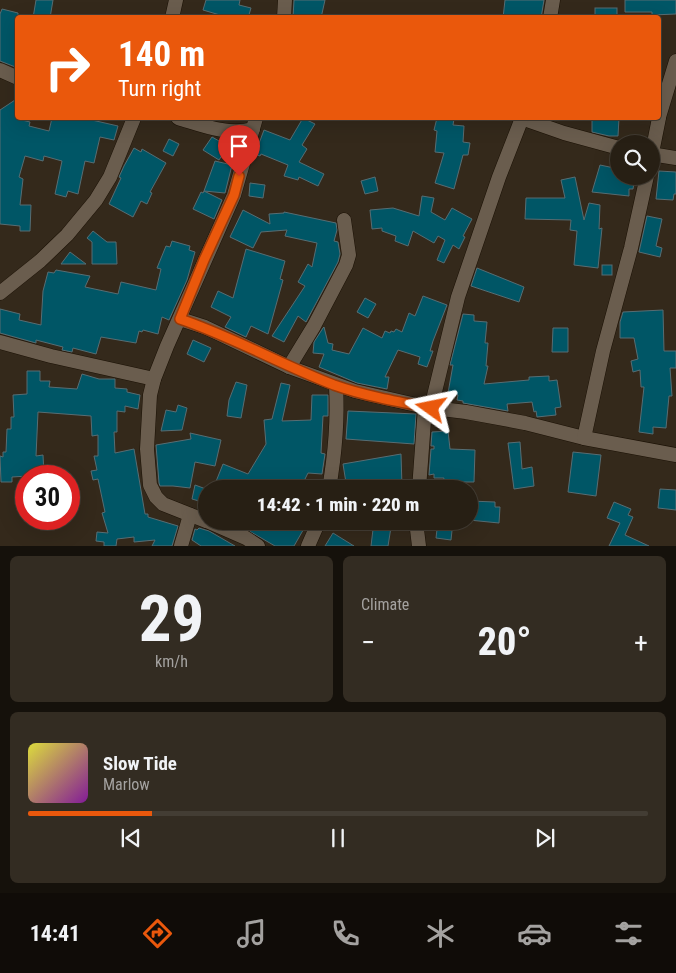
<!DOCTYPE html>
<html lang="en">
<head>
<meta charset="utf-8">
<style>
	:root { --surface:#271f14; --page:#332c22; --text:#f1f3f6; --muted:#a4a2a0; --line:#433d34; --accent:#ea580c }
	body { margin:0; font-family:"Roboto Condensed",sans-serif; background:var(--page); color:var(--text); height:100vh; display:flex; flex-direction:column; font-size:19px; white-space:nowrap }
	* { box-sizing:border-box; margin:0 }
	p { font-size:16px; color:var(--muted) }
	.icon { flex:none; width:28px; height:28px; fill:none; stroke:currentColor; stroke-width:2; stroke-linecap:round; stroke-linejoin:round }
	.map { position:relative; height:546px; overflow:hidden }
	.details { display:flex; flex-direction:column; gap:10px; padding:10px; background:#15110b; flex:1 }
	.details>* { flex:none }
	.banner { position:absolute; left:15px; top:15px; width:646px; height:105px; border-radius:5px; box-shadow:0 5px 20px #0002,0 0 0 1px var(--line); background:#ea580c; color:#fff; overflow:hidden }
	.tools { position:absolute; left:610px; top:135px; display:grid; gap:10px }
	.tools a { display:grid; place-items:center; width:50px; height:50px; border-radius:50%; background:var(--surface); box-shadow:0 5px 20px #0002,0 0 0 1px var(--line); font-size:25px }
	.speed { position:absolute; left:15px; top:465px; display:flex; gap:10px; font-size:25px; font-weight:700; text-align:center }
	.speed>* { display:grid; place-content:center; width:65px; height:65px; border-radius:50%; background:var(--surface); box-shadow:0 5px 20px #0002,0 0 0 1px var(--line); line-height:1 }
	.speed .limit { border:8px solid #d22; background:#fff; color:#111 }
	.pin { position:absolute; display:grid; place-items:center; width:42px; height:42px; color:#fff; margin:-51px -21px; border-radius:50% 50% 50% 0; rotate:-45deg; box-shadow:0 0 5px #0007 }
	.pin .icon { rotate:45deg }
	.me { position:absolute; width:55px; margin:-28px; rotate:282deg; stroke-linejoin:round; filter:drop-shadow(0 0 4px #0008) }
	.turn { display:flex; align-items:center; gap:18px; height:105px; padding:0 20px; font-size:22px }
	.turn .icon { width:65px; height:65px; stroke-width:2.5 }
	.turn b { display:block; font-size:35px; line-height:42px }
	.big { font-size:38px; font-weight:800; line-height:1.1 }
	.details .card { flex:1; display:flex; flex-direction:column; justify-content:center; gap:8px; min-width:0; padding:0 18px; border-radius:8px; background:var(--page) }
	.details .dial { align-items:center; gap:0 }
	.dial b { font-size:65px; line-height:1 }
	.song { display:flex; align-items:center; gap:15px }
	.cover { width:60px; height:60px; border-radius:8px; background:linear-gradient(135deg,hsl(60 70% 55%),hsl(290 70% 35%)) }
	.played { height:5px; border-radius:2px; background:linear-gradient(90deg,var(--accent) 20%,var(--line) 20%) }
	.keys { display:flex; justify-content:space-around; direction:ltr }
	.heat { display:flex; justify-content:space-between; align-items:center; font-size:28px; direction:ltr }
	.details .tiles { flex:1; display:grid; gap:10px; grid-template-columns:1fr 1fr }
	.card:last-child { grid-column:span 2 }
	.trip { position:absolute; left:198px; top:480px; width:280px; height:50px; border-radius:25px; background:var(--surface); box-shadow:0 5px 20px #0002,0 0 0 1px var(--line); font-weight:800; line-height:50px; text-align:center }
	.tabs { display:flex; height:80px; justify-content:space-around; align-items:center; background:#100c08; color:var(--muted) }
	.tabs .icon { width:35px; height:35px }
	.tabs .active { color:var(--accent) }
	.tabs b { font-size:22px; color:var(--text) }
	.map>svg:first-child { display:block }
	.building { fill:#005666; stroke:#576d73 }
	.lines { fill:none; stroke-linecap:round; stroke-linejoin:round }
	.minor-casing { stroke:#1b1105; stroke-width:15 }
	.minor { stroke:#6a5d4e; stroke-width:14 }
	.route-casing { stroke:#983908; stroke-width:12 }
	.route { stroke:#ea580c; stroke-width:9 }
</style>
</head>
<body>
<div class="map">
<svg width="676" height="546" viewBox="0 0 676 546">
	<rect width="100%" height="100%" fill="#34291b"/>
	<g class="building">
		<polygon points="36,0 53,0 50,18 33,18"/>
		<polygon points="206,0 240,0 239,5 251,8 248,18 230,18 203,10"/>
		<polygon points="294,0 325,0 321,18 293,18"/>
		<polygon points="505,0 544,0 541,18 503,18"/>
		<polygon points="625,0 676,0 676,14 652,15 652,12 625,12"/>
		<rect x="595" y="8" width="22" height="10"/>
		<polygon points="2,9 18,13 18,68 0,61 0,14"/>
		<polygon points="18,98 18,119 30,122 29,126 49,131 52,118 83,118 118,126 114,140 100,137 94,163 85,161 78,194 68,191 66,197 55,194 62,161 44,156 43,161 25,156 19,177 23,179 20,205 31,205 30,231 20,231 20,226 0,224 0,110"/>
		<polygon points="303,118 315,124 302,145 307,149 299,162 324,174 318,186 299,177 298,180 284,176 288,165 261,154 260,156 255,154 264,130 290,140"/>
		<polygon points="437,118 454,119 453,125 464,126 463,142 470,143 468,155 463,155 454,189 435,183 444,153 435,152 437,131 434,130"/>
		<polygon points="592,118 619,118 618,136 609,136 592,132"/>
		<polygon points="212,137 228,146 219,160 203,150"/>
		<polygon points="169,139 179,144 173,156 163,151"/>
		<polygon points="134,148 141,152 142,149 166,163 150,192 152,193 147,204 141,201 133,217 109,204 121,178 119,177 124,166"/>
		<polygon points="215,161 232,165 225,193 204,191"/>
		<polygon points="600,165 619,169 619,176 635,176 633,189 629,189 629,196 592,192"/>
		<polygon points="659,171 676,172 676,194 674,194 673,200 656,199"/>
		<polygon points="375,177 378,191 365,194 361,181"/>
		<polygon points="575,177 584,220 589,203 600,205 599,229 602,228 598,268 574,265 577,231 570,230 571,220 525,219 526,198 565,198 561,180"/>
		<polygon points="250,183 265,185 263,198 249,196"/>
		<polygon points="204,191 222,200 214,219 193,209 201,192 203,193"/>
		<polygon points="422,196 434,198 431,212 445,220 452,208 472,219 463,236 465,237 459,249 453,245 444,263 437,260 445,240 438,236 434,243 413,231 408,246 395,241 396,236 382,231 382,228 372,229 370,210 393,208 419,216"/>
		<polygon points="243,210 270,224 269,214 284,213 284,212 336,223 337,230 334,241 338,242 340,254 338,262 306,322 298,316 284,342 272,336 305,286 298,282 308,264 312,267 317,243 285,236 287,230 261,232 253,248 230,237"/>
		<polygon points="647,216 662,219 656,246 662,248 660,257 639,252"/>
		<polygon points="93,231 107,242 116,242 117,264 92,264 92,242 87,238"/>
		<polygon points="172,241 190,246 189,250 195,252 187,280 169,320 162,317 158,334 143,330 142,332 139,331 136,343 101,337 96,354 73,348 72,352 62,350 63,347 36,340 36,343 0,333 0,309 20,314 19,320 41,325 43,291 48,272 54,273 56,270 90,276 85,287 118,294 121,282 156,290 161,269 157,268 166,246 170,247"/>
		<polygon points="246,249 285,261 280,279 283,280 268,334 251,326 246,337 225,327 231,317 211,307 218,291 233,298"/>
		<polygon points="70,252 86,264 61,264"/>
		<rect x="602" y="265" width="10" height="10"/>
		<polygon points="477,268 524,287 519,302 471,286"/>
		<polygon points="423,296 447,305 433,341 430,351 433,351 427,367 418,364 420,357 398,350 385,377 389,377 387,389 357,383 319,367 324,354 313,353 314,342 323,328 324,327 328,343 333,344 332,350 349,354 363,328 382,338 385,331 390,333 391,331 394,332 396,329 402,332 409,313 415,316"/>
		<polygon points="365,298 376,304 368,318 357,312"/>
		<polygon points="663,310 664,351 676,351 676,368 670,368 672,396 669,396 666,428 653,427 653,434 639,432 644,387 641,387 640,370 633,372 631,361 638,359 634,338 620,338 620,322 623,312"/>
		<polygon points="463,314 474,315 474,321 487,322 485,343 488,343 486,366 488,366 484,384 529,380 529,377 549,376 549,381 557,380 561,407 555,408 556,415 537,417 536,411 534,412 532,402 507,404 508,411 463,403 463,401 457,400 458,395 448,393 453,365 450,365"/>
		<polygon points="553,328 568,328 568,352 552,352"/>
		<polygon points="193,340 211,348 204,362 187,354"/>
		<polygon points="27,371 40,371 40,381 50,381 49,387 77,389 82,374 99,379 115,379 115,388 127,389 127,392 140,395 138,409 125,406 125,412 117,411 117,432 114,432 115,453 134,449 145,514 148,514 148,517 178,526 172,546 152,546 155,540 134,542 134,537 117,539 116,546 104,546 104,542 96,541 97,532 108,533 102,513 105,512 98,479 93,480 91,471 97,470 94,456 98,456 98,435 92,436 91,416 38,412 36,456 43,455 44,475 12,477 12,482 1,482 0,456 3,457 3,452 6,452 7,429 11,429 11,417 14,417 13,395 27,394"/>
		<polygon points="236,382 247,385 241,418 227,416 229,400"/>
		<polygon points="281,383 290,385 282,421 311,420 312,395 328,395 328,416 323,416 321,453 325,454 322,474 308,473 300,489 213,489 223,464 248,474 266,444 264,420 272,419"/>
		<polygon points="178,405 187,408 182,430 161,431 166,410 176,412"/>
		<polygon points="348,411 416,414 414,444 346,439"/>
		<polygon points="448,431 450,449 475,450 474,482 443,482 444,478 434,478 434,474 429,475 431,449 434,449 434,446 431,446 432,432"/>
		<polygon points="190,433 221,440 215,466 195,462 190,488 173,486 160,486 159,483 156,445 191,439"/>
		<polygon points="520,442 522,469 532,467 534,486 514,489 508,443"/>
		<polygon points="573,452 601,455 596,496 568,492"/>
		<polygon points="401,454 402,487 396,487 396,489 379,489 379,487 370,488 370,485 347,489 343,464"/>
		<polygon points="195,485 206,489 206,503 192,499"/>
		<polygon points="660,489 676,490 676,510 658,508"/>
		<polygon points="470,501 495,502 495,507 500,507 499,523 469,520"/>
		<polygon points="614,502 631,509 628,515 633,517 625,535 649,546 609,546 620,523 607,518"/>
		<polygon points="232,521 299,521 306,525 294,546 275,546"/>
		<polygon points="374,521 392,521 388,546 371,546"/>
		<polygon points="438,521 453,521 451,540 436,538"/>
		<polygon points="199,528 209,531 235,546 201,546 192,540 195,529 197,530"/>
		<polygon points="333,533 354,546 325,546"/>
	</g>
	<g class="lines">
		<defs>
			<g id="minor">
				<polyline points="172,18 176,0"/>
				<polyline points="284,18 285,0"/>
				<polyline points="550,18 553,0"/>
				<polyline points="0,70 18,78"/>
				<polyline points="659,117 676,61"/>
				<path d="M178,118C202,125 228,136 253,129"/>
				<polyline points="521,118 564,133 619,148"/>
				<polyline points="651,154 676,158"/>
				<polyline points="651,158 659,118"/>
				<polyline points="0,293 40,261 67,235 96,200 110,177 134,118"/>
				<polyline points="180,319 205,327 289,367 355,391 425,407 466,412 525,423 584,438 676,455"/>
				<polyline points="0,342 51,356 154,379"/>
				<polyline points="289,367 314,326 346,265 349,255 344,220"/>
				<polyline points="431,408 458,297 499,177 522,118"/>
				<polyline points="584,438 603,351 631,248 647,176"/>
				<path d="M329,489C335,454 338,421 336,386"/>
				<polyline points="419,489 425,407"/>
				<polyline points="206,521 163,504 156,497 150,485 147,449 150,395 154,379 167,346 234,195 256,118"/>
				<polyline points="207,521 246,538 258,546"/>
				<polyline points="416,521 419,546"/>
				<polyline points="181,546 190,515"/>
				<polyline points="308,546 319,521"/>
			</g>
		</defs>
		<use href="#minor" class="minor-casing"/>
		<use href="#minor" class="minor"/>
	</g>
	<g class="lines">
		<defs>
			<path id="route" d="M239,176L234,195L204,260L180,319C233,337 282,365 334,385C365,396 399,402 431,408"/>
		</defs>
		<use href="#route" class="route-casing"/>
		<use href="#route" class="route"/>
	</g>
</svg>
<div class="tools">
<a><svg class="icon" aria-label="search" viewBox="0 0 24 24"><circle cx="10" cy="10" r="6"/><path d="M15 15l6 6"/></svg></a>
</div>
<div class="speed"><div class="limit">30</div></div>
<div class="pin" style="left:239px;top:176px;background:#d93025"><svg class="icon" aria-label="arrive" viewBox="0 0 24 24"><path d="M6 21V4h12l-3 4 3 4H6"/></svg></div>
<svg class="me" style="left:431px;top:408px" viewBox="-20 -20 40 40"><path d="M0-17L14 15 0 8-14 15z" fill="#ea580c" stroke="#fff" stroke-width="4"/></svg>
<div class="trip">14:42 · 1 min · 220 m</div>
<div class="banner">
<div class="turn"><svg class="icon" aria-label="right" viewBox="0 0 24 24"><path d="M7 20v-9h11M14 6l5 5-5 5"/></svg><div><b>140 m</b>Turn right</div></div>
</div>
</div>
<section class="details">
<div class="tiles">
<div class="card dial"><b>29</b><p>km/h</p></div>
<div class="card"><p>Climate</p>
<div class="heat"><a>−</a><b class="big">20°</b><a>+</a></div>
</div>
<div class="card">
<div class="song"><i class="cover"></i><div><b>Slow Tide</b><p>Marlow</p></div></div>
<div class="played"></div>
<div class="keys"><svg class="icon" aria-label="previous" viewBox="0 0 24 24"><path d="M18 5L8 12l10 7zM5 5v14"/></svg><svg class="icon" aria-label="pause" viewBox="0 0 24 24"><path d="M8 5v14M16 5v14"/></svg><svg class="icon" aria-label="next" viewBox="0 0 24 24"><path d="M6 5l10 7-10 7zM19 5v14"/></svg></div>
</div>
</div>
</section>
<nav class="tabs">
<b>14:41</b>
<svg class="icon active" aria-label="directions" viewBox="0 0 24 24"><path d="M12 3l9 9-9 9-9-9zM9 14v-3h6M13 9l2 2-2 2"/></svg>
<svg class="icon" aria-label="music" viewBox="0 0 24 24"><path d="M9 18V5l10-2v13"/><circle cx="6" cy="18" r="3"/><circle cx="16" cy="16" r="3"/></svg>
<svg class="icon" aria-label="phone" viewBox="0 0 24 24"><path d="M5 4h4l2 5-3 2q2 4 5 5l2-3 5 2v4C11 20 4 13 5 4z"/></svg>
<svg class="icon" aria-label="climate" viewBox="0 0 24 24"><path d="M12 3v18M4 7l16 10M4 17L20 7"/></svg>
<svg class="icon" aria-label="car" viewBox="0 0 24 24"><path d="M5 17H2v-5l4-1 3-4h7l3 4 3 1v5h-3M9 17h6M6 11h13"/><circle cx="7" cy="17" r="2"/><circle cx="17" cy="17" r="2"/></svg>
<svg class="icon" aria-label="filters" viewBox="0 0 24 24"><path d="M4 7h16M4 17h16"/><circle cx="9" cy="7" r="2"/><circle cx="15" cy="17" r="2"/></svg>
</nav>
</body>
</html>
